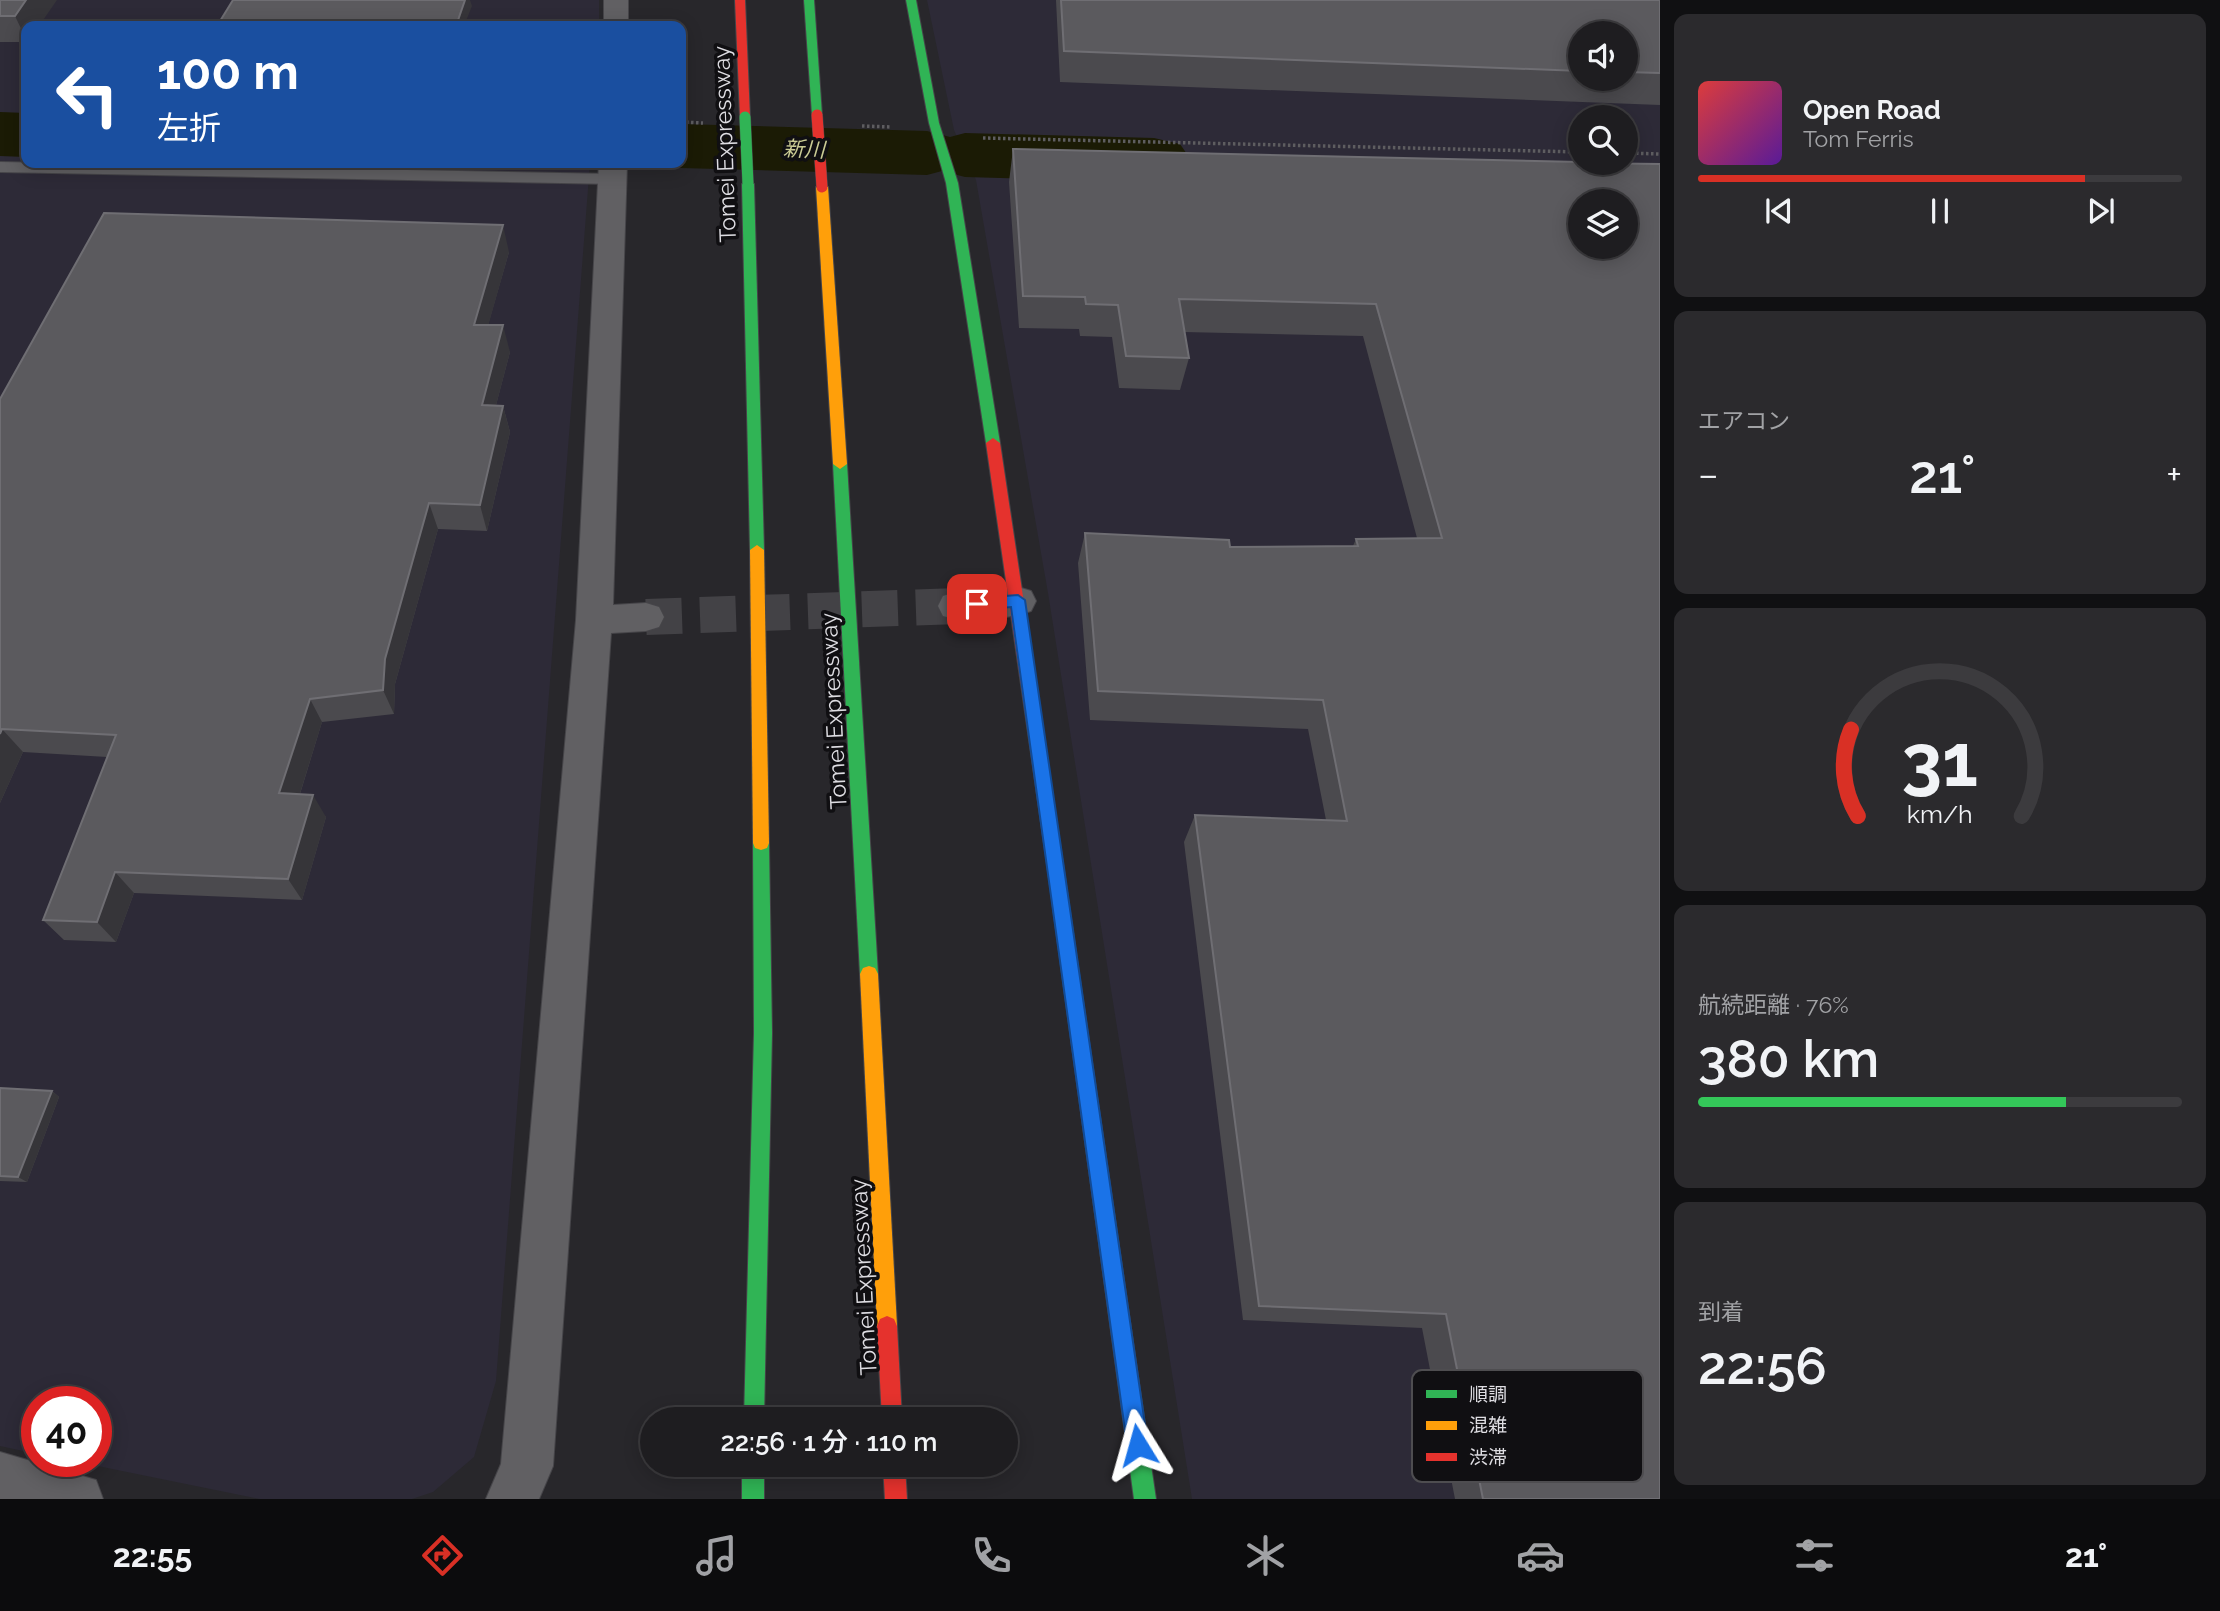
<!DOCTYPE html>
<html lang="ja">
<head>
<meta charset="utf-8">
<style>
	:root { --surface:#1e1d20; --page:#2b2a2d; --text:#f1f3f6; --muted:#a1a2a5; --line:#3c3b3e; --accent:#d93025 }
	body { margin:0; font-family:Raleway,"Noto Sans JP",sans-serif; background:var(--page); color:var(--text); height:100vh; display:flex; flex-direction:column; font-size:26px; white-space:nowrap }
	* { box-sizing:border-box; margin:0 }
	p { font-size:23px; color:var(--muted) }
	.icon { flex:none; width:38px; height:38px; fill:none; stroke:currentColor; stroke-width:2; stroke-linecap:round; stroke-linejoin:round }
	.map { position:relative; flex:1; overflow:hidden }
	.drawer { display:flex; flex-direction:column; gap:14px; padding:14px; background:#101012; width:560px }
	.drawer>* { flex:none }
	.hud { position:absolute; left:21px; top:21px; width:665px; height:147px; border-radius:14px; box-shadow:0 4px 18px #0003,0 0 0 2px var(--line); background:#1a4fa0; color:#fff; overflow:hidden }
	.buttons { position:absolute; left:1568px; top:21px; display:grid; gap:14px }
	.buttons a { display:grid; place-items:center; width:70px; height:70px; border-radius:50%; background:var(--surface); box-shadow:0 4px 18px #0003,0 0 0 2px var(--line); font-size:35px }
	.speed { position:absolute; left:21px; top:1386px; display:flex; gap:14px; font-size:35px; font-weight:700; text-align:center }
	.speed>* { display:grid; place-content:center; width:91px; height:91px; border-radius:50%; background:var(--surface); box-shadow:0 4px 18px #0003,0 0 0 2px var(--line); line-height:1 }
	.speed .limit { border:10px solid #d22; background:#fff; color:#111 }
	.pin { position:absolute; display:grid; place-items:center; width:60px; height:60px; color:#fff; margin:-30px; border-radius:14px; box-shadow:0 4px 10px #0006 }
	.me { position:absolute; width:77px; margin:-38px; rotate:352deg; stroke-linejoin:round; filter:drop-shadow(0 0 5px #0008) }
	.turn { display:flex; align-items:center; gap:24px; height:147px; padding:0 21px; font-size:32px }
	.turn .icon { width:91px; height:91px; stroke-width:2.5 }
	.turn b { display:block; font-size:49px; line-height:60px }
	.big { font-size:52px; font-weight:600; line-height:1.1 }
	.drawer .widget { flex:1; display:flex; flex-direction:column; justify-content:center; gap:10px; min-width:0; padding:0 24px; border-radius:14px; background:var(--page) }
	.drawer .dial { align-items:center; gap:0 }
	.dial svg { height:182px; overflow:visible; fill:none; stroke:var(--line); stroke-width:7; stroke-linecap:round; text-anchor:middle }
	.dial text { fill:var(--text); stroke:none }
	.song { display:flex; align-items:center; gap:21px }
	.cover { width:84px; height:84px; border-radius:10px; background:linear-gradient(135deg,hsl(0 70% 55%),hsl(270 70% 35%)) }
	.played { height:7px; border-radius:4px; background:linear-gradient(90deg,var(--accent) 80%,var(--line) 80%) }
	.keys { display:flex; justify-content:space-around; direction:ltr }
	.heat { display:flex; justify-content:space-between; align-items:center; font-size:38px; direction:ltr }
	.charge { height:10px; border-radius:5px; background:linear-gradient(90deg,#34c759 76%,var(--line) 0) }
	.trip { position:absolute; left:640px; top:1407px; width:378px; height:70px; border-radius:35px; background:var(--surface); box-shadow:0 4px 18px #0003,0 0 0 2px var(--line); font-weight:600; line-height:70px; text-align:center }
	.dock { display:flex; height:112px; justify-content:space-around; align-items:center; background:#0c0c0d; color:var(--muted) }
	.dock .icon { width:49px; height:49px }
	.dock .selected { color:var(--accent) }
	.dock b { font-size:32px; color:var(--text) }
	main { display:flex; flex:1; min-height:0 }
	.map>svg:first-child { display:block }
	.built { fill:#2d2a37; fill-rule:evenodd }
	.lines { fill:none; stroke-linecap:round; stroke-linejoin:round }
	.river { fill:#1b1b05; fill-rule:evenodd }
	.street-tunnel { stroke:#434246; stroke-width:36; stroke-dasharray:36 18; stroke-linecap:butt }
	.lane-casing { stroke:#464549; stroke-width:2 }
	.street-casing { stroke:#464549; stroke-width:2 }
	.fast-casing { stroke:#464549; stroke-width:2 }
	.slow-casing { stroke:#464549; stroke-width:2 }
	.jam-casing { stroke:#464549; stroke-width:2 }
	.path { stroke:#5e5d60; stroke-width:3.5; stroke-dasharray:2.5 2.5; stroke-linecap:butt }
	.lane { fill:#616063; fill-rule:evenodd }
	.street { fill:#616063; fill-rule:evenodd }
	.fast { fill:#30b455; fill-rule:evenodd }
	.slow { fill:#ff9f0a; fill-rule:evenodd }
	.jam { fill:#e5322d; fill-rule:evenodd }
	.fast-bridge-casing { stroke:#464549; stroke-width:12; stroke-linecap:butt }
	.jam-bridge-casing { stroke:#464549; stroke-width:12; stroke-linecap:butt }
	.fast-bridge { stroke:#30b455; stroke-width:11 }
	.jam-bridge { stroke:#e5322d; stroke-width:11 }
	.wall { fill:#4b4a4e; fill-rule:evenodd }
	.shaded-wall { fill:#363539 }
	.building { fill:#5b5a5e; stroke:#6f6e73; stroke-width:2; fill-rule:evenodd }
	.route { fill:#1a73e8; stroke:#114b97; stroke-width:2 }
	.labels { text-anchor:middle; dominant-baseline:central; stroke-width:7; stroke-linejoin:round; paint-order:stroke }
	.far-water-label { font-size:21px; font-style:italic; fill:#cbcc95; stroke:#100f12 }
	.street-label { font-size:23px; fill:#dedde2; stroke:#100f12 }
	.key { fill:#100f12; stroke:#4e4d50; stroke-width:2 }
	.key-label { font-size:19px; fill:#dedde2 }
</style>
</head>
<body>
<main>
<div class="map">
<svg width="1660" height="1499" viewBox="0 0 1660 1499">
	<rect width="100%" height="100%" fill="#28272b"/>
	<g class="built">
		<polygon points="0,0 599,0 599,26 26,26 26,163 590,163 496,1381 474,1457 433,1492 412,1499 260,1499 73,1461 96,1461 96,1402 37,1402 37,1454 0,1446"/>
		<path d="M927,0H1660V1499H1192L1048,593L976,180L954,130ZM1580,33H1626V79H1580ZM1580,117H1626V163H1580ZM1580,201H1626V247H1580Z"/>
	</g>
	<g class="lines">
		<g class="river">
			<polygon points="0,112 26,113 26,157 0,156"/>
			<polygon points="681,124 927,131 950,137 965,133 1154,138 1180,144 1191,160 1180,176 1154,182 965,177 942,171 927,175 681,168 661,163 681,163"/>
		</g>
		<polyline class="street-tunnel" points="646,617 956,606"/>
		<defs>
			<polygon id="lane" points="0,162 613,174 622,179 613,184 0,172"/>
			<g id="street">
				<rect x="604" y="0" width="24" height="26"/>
				<polygon points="599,163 627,163 613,605 646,603 659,607 664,617 659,627 646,631 611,633 553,1466 539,1499 486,1499 501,1464 576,620"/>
				<path d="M1018,587L1031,591L1036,601L1031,611C1006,619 968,624 943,616L938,606L943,596L956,592Z"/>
				<polygon points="0,1452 96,1480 103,1499 0,1499"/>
			</g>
			<g id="fast">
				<polygon points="804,0 814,0 822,115 817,118 812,115"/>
				<polygon points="906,0 916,0 939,123 958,183 1000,443 993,448 986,443 946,183 929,123"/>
				<polygon points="748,181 754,184 764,550 757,555 750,550 742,184"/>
				<polygon points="840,459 847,464 878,974 875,980 869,982 863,980 860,974 833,464"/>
				<polygon points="761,836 767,838 769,843 772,1033 764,1419 744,1419 754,1033 753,843 755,838"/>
				<polygon points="1055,857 1061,859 1063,864 1156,1499 1134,1499 1047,864 1049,859"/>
				<rect x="742" y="1465" width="22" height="34"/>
			</g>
			<g id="slow">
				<polygon points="822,184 828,187 847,464 840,469 833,464 816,187"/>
				<polygon points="757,545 764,550 769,843 767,848 761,850 755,848 753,843 750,550"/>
				<polygon points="869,966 875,968 878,974 897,1326 894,1333 887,1336 880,1333 877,1326 860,974 863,968"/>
			</g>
			<g id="jam">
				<polygon points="735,0 745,0 750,117 745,120 740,117"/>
				<polygon points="993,438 1000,443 1063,864 1061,869 1055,871 1049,869 1047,864 986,443"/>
				<polygon points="887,1316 894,1319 897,1326 902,1419 882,1419 877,1326 880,1319"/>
				<polygon points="883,1465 905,1465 907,1499 885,1499"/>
			</g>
		</defs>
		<use href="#lane" class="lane-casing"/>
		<use href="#street" class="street-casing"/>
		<use href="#fast" class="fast-casing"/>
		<use href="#slow" class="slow-casing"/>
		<use href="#jam" class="jam-casing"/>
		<g class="path">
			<polyline points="681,122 703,123"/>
			<polyline points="862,126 892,127"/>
			<polyline points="983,138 1580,152"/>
			<polyline points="1626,153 1660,154"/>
		</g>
		<use href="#lane" class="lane"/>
		<use href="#street" class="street"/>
		<use href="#fast" class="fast"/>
		<use href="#slow" class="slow"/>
		<use href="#jam" class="jam"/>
		<defs>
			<polyline id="fast-bridge" points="745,117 748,184"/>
			<polyline id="jam-bridge" points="817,115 822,187"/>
		</defs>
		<use href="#fast-bridge" class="fast-bridge-casing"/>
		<use href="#jam-bridge" class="jam-bridge-casing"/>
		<use href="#fast-bridge" class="fast-bridge"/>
		<use href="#jam-bridge" class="jam-bridge"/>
	</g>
	<g class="wall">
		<polygon points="0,0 26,26 26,42 0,42"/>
		<path d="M1056,0H1660V105L1060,82ZM1580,33H1626V79H1580Z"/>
		<polygon points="1013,149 1580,162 1660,1499 1455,1499 1422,1328 1243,1320 1184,842 1195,815 1326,820 1308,729 1090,720 1078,563 1085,533 1230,547 1353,546 1356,539 1417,538 1363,336 1184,332 1189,358 1180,390 1119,388 1112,337 1080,336 1079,329 1019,328 1009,182"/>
		<polygon points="509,252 488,325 510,352 496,405 503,406 510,432 487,531 438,529 395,684 394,714 322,722 300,794 326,817 302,900 134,893 116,942 64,940 43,920 107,757 23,752 0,803 0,399"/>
		<polygon points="0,1088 52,1091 59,1097 27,1182 0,1181"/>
	</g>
	<g class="shaded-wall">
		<polygon points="26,0 57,0 39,26 26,26 26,39 15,16"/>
		<polygon points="465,0 470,0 472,6 464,26 456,26"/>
		<polygon points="503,225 509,252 481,351 474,325"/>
		<polygon points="503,325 510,352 489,432 482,405"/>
		<polygon points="503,406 510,432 487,531 480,505"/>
		<polygon points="429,503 438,529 395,684 394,714 383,690 385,659"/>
		<polygon points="310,699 322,722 293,816 279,793"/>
		<polygon points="2,729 23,752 0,803 0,734"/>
		<polygon points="313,795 326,817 302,900 288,879"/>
		<polygon points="115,872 134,893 116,942 97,922"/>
		<polygon points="52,1091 59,1097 27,1182 18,1177"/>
	</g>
	<g class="building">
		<polygon points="0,0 26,0 15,16 0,16"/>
		<polygon points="233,0 465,0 456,26 217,26"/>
		<polygon points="1061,0 1660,0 1660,73 1626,72 1626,33 1580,33 1580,71 1064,51"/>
		<path d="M1013,149L1580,162V163L1660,164V1499H1483L1446,1314L1259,1306L1195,815L1347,821L1323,700L1098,691L1085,533L1229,540L1230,547L1358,546L1356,539L1442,538L1376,304L1179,299L1189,358L1126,356L1118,305L1086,304L1085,297L1023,296ZM1580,201H1626V247H1580Z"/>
		<polygon points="104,213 503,225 474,325 503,325 482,405 503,406 480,505 429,503 385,659 383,690 310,699 279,793 313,795 288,879 115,872 97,922 43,920 116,735 2,729 0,734 0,399"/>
		<polygon points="0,1088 52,1091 18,1177 0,1176"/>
	</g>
	<polygon class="route" points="1018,595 1025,600 1148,1445 1145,1452 1138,1455 1130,1452 1127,1445 1011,607 977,610 969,604 977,598"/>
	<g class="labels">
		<g class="far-water-label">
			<text transform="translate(804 149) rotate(2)">新川</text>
		</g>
		<g class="street-label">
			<text transform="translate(724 144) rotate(-92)">Tomei Expressway</text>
			<text transform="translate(833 711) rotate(-93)">Tomei Expressway</text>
			<text transform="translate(863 1277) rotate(-93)">Tomei Expressway</text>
		</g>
	</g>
	<rect x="1412" y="1370" width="231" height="112" rx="10" class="key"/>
	<rect x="1426" y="1390" width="31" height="8" fill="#30b455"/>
	<rect x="1426" y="1421" width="31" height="9" fill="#ff9f0a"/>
	<rect x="1426" y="1453" width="31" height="8" fill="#e5322d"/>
	<g class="key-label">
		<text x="1469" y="1401">順調</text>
		<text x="1469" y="1432">混雑</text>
		<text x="1469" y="1464">渋滞</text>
	</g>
</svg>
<div class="buttons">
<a><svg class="icon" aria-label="sound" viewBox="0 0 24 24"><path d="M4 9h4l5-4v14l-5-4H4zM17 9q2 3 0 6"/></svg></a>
<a><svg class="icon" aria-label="search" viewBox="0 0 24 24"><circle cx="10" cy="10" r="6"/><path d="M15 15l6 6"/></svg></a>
<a><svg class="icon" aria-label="layers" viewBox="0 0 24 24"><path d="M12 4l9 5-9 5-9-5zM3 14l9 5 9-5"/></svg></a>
</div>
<div class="speed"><div class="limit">40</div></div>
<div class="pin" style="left:977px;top:604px;background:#d93025"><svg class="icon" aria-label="arrive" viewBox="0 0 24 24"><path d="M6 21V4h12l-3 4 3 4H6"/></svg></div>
<svg class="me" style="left:1138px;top:1445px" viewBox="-20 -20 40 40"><path d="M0-17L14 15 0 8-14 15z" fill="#1a73e8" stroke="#fff" stroke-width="4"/></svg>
<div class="trip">22:56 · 1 分 · 110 m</div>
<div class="hud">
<div class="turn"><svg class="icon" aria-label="left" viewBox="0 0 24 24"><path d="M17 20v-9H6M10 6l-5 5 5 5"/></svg><div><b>100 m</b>左折</div></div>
</div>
</div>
<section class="drawer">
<div class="widget">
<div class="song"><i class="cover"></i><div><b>Open Road</b><p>Tom Ferris</p></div></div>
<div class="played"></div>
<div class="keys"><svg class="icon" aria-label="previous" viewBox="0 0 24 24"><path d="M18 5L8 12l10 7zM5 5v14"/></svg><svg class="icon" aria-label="pause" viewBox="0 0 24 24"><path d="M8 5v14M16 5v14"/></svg><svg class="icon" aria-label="next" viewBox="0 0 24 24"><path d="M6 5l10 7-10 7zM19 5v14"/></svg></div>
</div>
<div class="widget"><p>エアコン</p>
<div class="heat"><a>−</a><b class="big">21°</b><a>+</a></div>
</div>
<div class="widget dial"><svg viewBox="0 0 100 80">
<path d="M14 69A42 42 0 1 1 86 69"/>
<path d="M14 69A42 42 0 0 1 11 31" stroke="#d93025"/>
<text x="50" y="56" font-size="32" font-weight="700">31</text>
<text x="50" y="72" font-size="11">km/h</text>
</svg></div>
<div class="widget"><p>航続距離 · 76%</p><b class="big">380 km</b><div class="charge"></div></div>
<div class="widget"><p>到着</p><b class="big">22:56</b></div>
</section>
</main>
<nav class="dock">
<b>22:55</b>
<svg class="icon selected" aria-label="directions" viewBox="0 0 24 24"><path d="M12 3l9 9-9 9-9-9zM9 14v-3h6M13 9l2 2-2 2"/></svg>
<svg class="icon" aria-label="music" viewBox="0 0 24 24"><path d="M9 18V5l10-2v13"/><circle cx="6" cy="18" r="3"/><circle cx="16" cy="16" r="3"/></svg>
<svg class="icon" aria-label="phone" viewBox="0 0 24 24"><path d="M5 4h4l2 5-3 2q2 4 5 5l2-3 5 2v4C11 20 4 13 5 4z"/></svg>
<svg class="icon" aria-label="climate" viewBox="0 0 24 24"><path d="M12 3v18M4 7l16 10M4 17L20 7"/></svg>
<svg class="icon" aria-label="car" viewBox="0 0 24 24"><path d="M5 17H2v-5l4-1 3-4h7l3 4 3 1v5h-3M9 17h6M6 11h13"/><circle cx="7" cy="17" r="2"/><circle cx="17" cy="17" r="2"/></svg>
<svg class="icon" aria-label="filters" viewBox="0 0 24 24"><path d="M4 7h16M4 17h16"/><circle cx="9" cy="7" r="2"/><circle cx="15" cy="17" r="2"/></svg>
<b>21°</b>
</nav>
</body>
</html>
